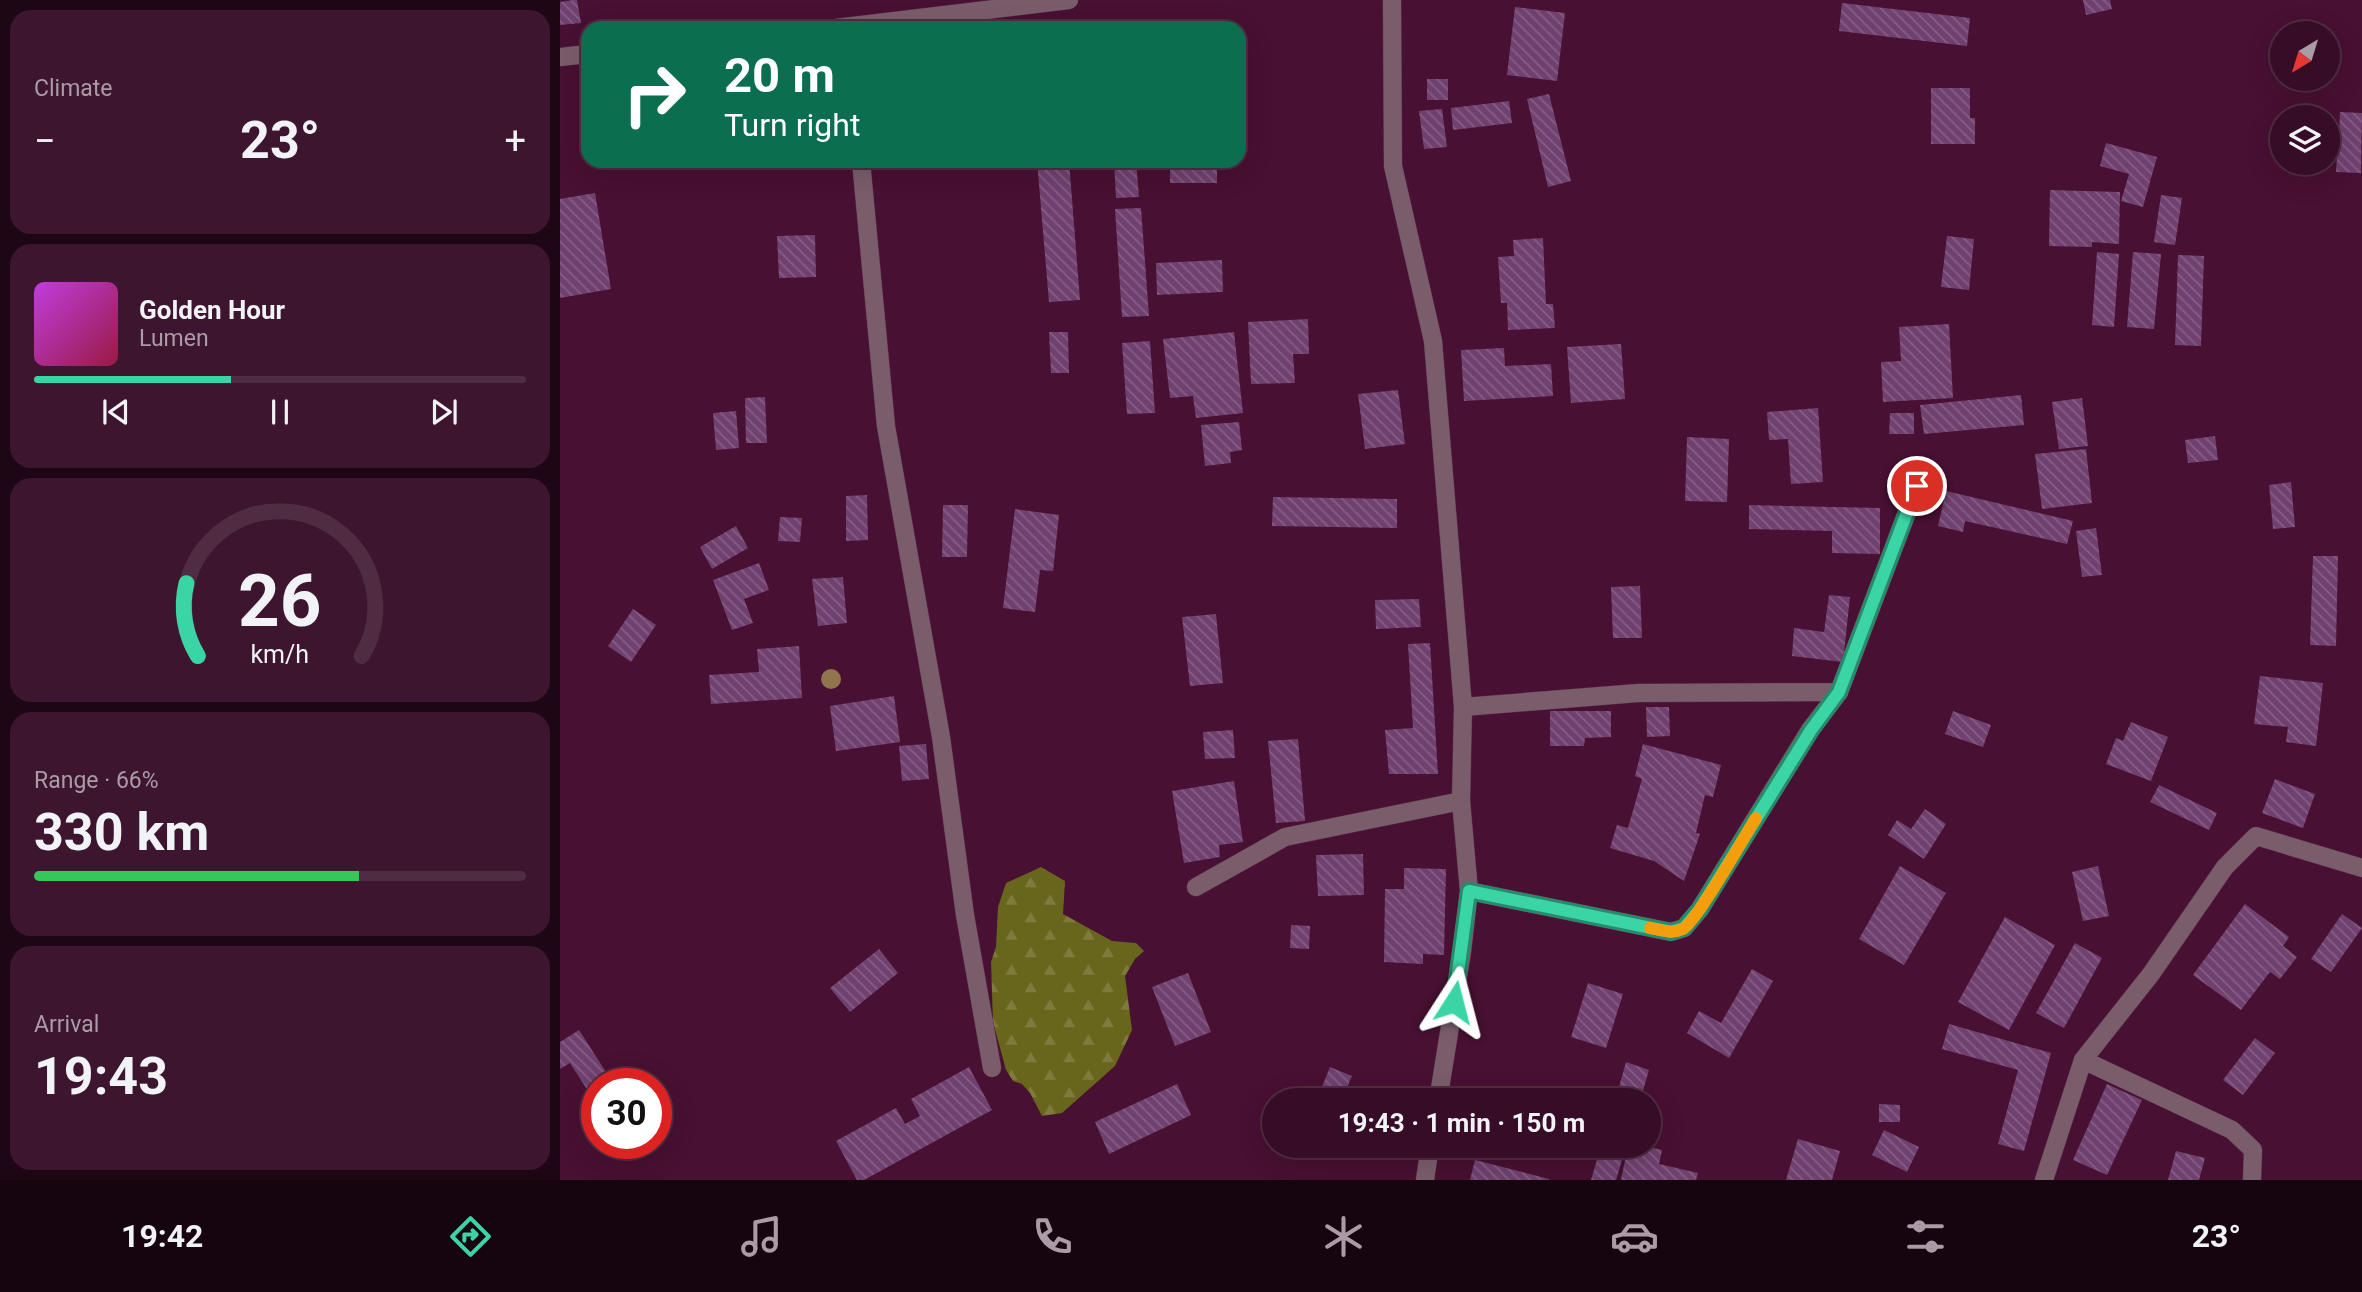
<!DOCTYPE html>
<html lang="en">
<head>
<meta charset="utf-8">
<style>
	:root { --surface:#360c26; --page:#3d152e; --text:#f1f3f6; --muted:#aa9ba7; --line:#502c43; --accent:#3ad4a5 }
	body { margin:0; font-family:Roboto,sans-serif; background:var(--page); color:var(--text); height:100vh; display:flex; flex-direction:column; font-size:26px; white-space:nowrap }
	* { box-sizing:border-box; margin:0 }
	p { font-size:23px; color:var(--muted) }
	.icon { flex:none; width:38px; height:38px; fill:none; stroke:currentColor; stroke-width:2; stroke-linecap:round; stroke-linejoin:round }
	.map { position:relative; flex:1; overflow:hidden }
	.sheet { display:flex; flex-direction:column; gap:10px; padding:10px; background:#1e0715; width:560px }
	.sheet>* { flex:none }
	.banner { position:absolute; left:21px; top:21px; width:665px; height:147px; border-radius:21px; box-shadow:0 7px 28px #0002,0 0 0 2px var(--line); background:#0b6e4f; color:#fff; overflow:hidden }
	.needle { width:46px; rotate:218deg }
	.buttons { position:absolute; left:1710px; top:21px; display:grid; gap:14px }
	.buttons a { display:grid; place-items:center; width:70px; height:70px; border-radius:50%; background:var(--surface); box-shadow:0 7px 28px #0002,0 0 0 2px var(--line); font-size:35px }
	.speed { position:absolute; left:21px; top:1068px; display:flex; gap:14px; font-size:35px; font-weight:700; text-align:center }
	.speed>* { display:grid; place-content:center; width:91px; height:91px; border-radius:50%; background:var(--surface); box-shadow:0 7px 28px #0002,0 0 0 2px var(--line); line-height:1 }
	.speed .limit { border:10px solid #d22; background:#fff; color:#111 }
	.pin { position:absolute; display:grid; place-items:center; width:60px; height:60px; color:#fff; margin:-30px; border:4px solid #fff; border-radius:50%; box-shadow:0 2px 7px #0007 }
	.me { position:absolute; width:77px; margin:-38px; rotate:9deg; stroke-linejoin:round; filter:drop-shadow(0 0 5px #0008) }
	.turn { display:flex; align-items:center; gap:24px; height:147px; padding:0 28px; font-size:32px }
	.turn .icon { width:91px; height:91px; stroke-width:2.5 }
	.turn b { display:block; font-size:49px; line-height:60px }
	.big { font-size:52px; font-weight:700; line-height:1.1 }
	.sheet .tile { flex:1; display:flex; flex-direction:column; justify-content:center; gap:10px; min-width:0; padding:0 24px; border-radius:21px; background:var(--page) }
	.sheet .dial { align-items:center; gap:0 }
	.dial svg { height:182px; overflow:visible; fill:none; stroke:var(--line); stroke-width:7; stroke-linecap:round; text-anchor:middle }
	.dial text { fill:var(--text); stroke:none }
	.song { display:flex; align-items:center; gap:21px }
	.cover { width:84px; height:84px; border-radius:10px; background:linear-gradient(135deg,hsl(290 70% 55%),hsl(340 70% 35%)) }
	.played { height:7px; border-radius:4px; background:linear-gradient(90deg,var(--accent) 40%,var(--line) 40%) }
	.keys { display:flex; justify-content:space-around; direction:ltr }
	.heat { display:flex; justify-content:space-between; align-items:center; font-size:38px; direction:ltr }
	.charge { height:10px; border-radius:5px; background:linear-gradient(90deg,#34c759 66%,var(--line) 0) }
	.trip { position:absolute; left:702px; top:1088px; width:399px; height:70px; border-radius:35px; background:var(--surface); box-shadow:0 7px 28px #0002,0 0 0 2px var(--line); font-weight:700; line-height:70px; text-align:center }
	.menu { display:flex; height:112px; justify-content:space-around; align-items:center; background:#16050f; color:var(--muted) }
	.menu .icon { width:49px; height:49px }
	.menu .current { color:var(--accent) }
	.menu b { font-size:32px; color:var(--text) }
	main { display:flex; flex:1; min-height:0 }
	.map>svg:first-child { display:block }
	.forest { fill:url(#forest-firs) }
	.building { fill:url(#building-back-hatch) }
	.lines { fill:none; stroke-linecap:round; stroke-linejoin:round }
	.minor-casing { stroke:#612f4d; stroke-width:19 }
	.minor { stroke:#7a5d6b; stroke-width:18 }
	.tree { fill:#90754d }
	.route-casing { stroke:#268a6b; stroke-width:18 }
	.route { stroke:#3ad4a5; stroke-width:12 }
	.slow { stroke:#f59e0b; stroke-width:12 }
</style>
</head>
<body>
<main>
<section class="sheet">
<div class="tile"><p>Climate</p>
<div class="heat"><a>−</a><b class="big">23°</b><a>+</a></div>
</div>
<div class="tile">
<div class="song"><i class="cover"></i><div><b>Golden Hour</b><p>Lumen</p></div></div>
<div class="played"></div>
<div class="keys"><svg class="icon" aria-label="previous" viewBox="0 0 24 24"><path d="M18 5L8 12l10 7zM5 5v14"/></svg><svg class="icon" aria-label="pause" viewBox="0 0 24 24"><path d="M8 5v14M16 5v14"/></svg><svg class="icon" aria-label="next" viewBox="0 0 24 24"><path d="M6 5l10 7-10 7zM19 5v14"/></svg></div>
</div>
<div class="tile dial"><svg viewBox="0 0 100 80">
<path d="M14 69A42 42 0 1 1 86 69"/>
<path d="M14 69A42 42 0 0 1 9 37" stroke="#3ad4a5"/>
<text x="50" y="56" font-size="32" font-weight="700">26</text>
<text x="50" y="72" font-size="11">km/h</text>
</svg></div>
<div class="tile"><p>Range · 66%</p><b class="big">330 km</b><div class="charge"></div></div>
<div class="tile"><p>Arrival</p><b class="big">19:43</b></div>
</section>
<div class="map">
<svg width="1802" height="1180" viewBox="0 0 1802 1180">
	<defs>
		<pattern id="forest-firs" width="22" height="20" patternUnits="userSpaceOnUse" patternTransform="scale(1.75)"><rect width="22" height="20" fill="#68651c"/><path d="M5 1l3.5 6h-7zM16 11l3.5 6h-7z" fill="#7e7b3e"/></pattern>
		<pattern id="building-back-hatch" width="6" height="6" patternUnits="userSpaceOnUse" patternTransform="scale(1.75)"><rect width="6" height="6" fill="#70416f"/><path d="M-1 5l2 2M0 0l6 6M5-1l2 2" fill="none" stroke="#855d84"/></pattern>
	</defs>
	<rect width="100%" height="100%" fill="#481032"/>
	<polygon class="forest" points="481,867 505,881 503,914 552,941 576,943 584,951 575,959 565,976 572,1030 555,1066 502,1113 482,1116 470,1093 462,1084 453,1081 446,1070 433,1022 431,962 436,947 438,907 446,883"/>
	<g class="building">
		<polygon points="13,0 17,0 21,23 0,25 0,2"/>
		<polygon points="1523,0 1550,0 1552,9 1526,15"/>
		<polygon points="1282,3 1410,18 1407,46 1279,31"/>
		<polygon points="955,7 1005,13 997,81 947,75"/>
		<rect x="867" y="79" width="21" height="21"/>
		<polygon points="1371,88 1410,88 1410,118 1415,118 1415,144 1371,144"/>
		<polygon points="989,94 1011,181 988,187 967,99"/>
		<polygon points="949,101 952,123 893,130 891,108"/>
		<polygon points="882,109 887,147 864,149 859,111"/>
		<polygon points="1780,112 1802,113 1801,173 1776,172 1777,155 1768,155 1768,130 1779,131"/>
		<polygon points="1546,143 1597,157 1583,207 1561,201 1569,174 1540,166"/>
		<polygon points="477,161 509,161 520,300 489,302"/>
		<polygon points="554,161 576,161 579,197 556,198"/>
		<rect x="610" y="161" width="47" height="22"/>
		<polygon points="1490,190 1560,192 1559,244 1532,242 1532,247 1489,246"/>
		<polygon points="35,193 51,289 0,298 0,199"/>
		<polygon points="1601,195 1622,198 1615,245 1594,242"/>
		<polygon points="581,208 589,316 562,317 555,209"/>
		<polygon points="255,235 256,277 219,278 217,236"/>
		<polygon points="1387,236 1414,239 1409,290 1381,287"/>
		<polygon points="983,238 986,304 993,304 995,328 948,330 947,303 941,303 938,257 954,256 953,240"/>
		<polygon points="1537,252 1559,254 1554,327 1532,325"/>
		<polygon points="1573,252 1601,254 1594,329 1567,327"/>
		<polygon points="1618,255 1644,256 1641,346 1615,345"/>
		<polygon points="662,260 663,292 597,295 596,263"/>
		<polygon points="748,319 749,354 733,354 735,383 691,384 688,322"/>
		<polygon points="1389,324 1393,398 1323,402 1321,362 1341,361 1339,327"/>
		<polygon points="489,332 508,332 509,373 491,373"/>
		<polygon points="674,332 683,413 636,418 633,396 610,398 603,339"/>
		<polygon points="590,341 595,413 567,414 562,343"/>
		<polygon points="1061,344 1065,399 1011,403 1007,347"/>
		<polygon points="944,348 945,366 991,364 993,396 904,401 901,350"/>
		<polygon points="838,390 845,444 805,449 798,394"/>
		<polygon points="1461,395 1464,425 1364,434 1360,405"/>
		<polygon points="205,397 207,443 186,443 185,398"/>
		<polygon points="1522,398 1528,446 1499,449 1492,402"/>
		<polygon points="1258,408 1263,482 1231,484 1228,439 1209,440 1207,412"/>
		<polygon points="176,411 179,448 156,450 153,413"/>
		<polygon points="1330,413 1354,413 1354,434 1329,434"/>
		<polygon points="679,422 682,450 670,452 671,463 645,466 641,425"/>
		<polygon points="1655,436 1658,460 1628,463 1625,440"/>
		<polygon points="1127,437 1169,439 1167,502 1125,501"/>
		<polygon points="1526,449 1532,503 1482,509 1475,454"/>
		<polygon points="1731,482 1735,527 1713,529 1709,485"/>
		<polygon points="1386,491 1513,521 1507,544 1405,521 1403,532 1378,526"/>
		<polygon points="307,495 308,540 286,541 286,496"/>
		<polygon points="713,497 837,499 837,528 712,526"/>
		<polygon points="383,505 408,505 407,557 382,557"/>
		<polygon points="1189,505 1320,508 1320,554 1272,553 1272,531 1189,529"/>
		<polygon points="455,509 499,515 493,571 480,570 475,612 443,608"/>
		<polygon points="220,517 242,518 240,542 218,541"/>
		<polygon points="176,526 188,548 152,569 140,547"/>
		<polygon points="1536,528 1542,575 1522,577 1516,531"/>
		<polygon points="1753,556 1778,556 1776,646 1750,645"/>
		<polygon points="199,563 209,590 184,599 193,623 172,630 153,580"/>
		<polygon points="283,577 287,623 258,626 252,579"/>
		<polygon points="1080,586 1082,638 1053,638 1051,587"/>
		<polygon points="1269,595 1290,597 1283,662 1232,656 1234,628 1264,632"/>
		<polygon points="859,599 861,627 816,629 815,600"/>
		<polygon points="73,609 96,625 71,662 48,646"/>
		<polygon points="656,614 663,683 630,686 622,617"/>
		<polygon points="870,643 878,774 829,774 825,730 853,728 848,644"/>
		<polygon points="239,646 242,698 151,704 149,675 199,672 197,649"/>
		<polygon points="1700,676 1763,683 1756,746 1726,742 1728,727 1694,724"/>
		<polygon points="334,696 340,742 276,751 270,706"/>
		<polygon points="1086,707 1109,707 1110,736 1087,737"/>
		<polygon points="990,711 1051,711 1051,737 1025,738 1024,746 990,746"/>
		<polygon points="1393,711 1431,725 1423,747 1385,734"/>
		<polygon points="1571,722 1608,737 1591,781 1546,764 1556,738 1563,741"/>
		<polygon points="673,730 675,758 645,759 643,732"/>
		<polygon points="738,739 745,821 716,823 708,741"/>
		<polygon points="366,744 369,779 342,781 339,746"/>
		<polygon points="1083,744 1161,765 1153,797 1145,795 1136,833 1140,834 1124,881 1094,861 1050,848 1057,825 1068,828 1082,779 1075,776"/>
		<polygon points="1715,779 1755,794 1743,828 1702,813"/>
		<polygon points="674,781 683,842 659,845 660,857 624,863 612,791"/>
		<polygon points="1599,785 1657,813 1649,830 1590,802"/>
		<polygon points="1365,809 1386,824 1364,859 1328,835 1337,820 1351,829"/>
		<polygon points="803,854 804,895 758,896 756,855"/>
		<polygon points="1340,866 1386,893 1344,965 1299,939"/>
		<polygon points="1538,866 1549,916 1523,921 1512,872"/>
		<polygon points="844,868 886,869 884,955 863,954 863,964 824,962 825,889 844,889"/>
		<polygon points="1685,904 1729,937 1723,946 1737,957 1720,979 1710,972 1681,1010 1633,975"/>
		<polygon points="1782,914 1802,928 1771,972 1751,959"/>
		<polygon points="1445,917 1495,945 1449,1030 1398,1002"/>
		<polygon points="731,925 750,926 749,949 730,948"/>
		<polygon points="1515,943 1542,958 1504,1028 1476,1013"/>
		<polygon points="319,949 338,973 290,1012 270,988"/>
		<polygon points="1192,969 1213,981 1169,1058 1127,1033 1139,1011 1161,1023"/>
		<polygon points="628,973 651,1032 615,1046 592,987"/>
		<polygon points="1028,983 1063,994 1046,1048 1011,1037"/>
		<polygon points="1389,1024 1491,1053 1464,1151 1438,1144 1458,1070 1382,1049"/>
		<polygon points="19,1030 53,1083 37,1083 37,1105 10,1063 0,1069 0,1042"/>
		<polygon points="1695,1038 1715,1053 1683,1095 1663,1080"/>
		<polygon points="1066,1062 1089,1070 1080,1101 1055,1101"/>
		<polygon points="409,1067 432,1110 304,1180 297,1180 276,1141 336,1108 345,1124 360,1116 351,1099"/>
		<polygon points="770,1067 792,1076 781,1101 775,1101 759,1094"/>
		<polygon points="617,1084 631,1115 549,1154 535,1122"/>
		<polygon points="1547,1084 1582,1100 1547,1175 1513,1160"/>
		<polygon points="807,1090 856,1097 856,1101 806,1101"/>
		<polygon points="1319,1104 1340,1105 1340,1122 1319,1122"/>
		<polygon points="1324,1130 1359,1147 1347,1172 1312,1155"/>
		<polygon points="1238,1139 1280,1151 1272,1180 1226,1180"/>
		<polygon points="826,1146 849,1146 848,1151"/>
		<polygon points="1041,1146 1066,1146 1056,1180 1031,1180"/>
		<polygon points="1068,1146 1084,1146 1102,1150 1099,1164 1138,1173 1136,1180 1061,1180"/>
		<polygon points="1616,1151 1645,1158 1639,1180 1608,1180"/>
		<polygon points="915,1160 989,1179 989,1180 910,1180"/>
	</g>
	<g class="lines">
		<defs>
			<g id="minor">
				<polyline points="832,0 833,166 873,341 903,707 901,801 909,891 902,952 878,1101"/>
				<polyline points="276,28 509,0"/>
				<polyline points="0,57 28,54"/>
				<polyline points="301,161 326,426 381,737 405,915 432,1068"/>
				<polyline points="903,707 1078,693 1279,692 1357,486"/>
				<polyline points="636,887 725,837 901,801"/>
				<polyline points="909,891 1111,932 1124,928 1140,909 1250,730 1279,692"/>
				<polyline points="1523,1060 1672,1130 1693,1150 1692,1180"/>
				<polyline points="865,1180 870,1146"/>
				<polyline points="1484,1180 1523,1060 1591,974 1665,867 1696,836 1802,868"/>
			</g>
		</defs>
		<use href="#minor" class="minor-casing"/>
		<use href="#minor" class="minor"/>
	</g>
	<circle class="tree" cx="271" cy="679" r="10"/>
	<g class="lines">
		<defs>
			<polyline id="route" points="894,1002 909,891 1111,932 1124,928 1140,909 1251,730 1279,692 1357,486"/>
		</defs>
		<use href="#route" class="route-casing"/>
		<use href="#route" class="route"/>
		<path class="slow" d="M1090,928C1101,930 1112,934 1123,929C1137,921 1184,837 1196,818"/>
	</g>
</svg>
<div class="buttons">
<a><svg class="needle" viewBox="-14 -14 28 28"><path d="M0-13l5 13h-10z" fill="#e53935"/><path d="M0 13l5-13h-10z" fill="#aa9ba7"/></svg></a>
<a><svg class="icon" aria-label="layers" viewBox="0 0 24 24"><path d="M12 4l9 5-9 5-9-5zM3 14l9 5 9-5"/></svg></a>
</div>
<div class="speed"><div class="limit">30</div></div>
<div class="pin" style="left:1357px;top:486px;background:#d93025"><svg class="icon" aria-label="arrive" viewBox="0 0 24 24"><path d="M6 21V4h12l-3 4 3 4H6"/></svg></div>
<svg class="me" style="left:894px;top:1002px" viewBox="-20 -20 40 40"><path d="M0-17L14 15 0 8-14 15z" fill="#3ad4a5" stroke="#fff" stroke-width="4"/></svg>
<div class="trip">19:43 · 1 min · 150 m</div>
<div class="banner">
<div class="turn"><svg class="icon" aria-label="right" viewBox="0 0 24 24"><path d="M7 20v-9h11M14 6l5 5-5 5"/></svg><div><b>20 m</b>Turn right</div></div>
</div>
</div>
</main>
<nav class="menu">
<b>19:42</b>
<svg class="icon current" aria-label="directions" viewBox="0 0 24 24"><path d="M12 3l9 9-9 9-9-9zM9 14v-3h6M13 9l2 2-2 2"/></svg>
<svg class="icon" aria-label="music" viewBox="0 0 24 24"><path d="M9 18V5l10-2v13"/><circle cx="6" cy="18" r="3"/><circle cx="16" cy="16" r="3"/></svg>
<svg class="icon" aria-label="phone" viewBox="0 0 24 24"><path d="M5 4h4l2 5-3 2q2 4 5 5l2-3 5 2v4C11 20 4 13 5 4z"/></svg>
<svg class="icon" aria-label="climate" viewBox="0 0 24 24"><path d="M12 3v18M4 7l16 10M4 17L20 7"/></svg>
<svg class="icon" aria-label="car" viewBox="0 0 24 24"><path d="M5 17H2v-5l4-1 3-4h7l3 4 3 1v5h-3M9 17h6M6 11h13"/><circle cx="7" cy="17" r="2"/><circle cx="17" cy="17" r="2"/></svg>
<svg class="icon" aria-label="filters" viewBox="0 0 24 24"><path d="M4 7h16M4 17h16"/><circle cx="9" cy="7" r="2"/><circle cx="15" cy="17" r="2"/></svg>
<b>23°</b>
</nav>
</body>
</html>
